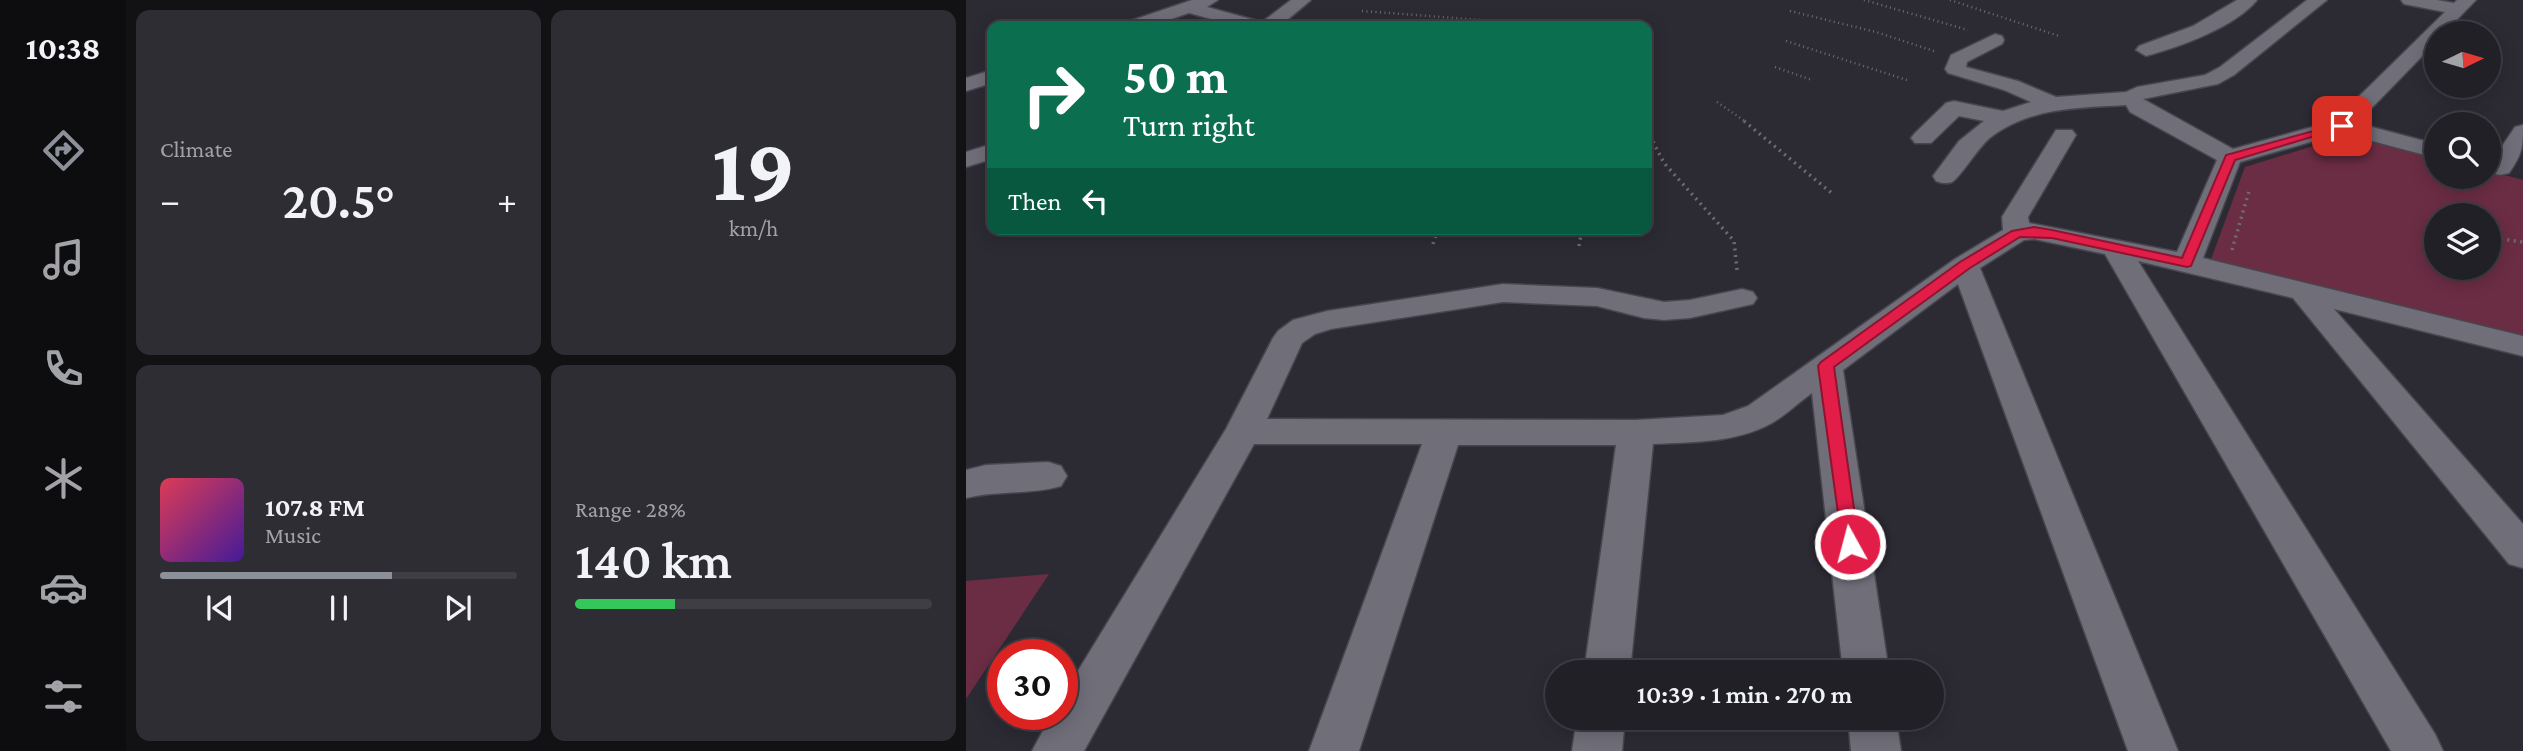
<!DOCTYPE html>
<html lang="en">
<head>
<meta charset="utf-8">
<style>
	:root { --surface:#212027; --page:#2d2d33; --text:#f1f3f6; --muted:#a2a3a7; --line:#3e3e44; --accent:#8c9099 }
	body { margin:0; font-family:"Crimson Pro",serif; background:var(--page); color:var(--text); height:100vh; display:flex; flex-direction:column; font-size:26px; white-space:nowrap }
	* { box-sizing:border-box; margin:0 }
	p { font-size:23px; color:var(--muted) }
	.icon { flex:none; width:38px; height:38px; fill:none; stroke:currentColor; stroke-width:2; stroke-linecap:round; stroke-linejoin:round }
	.map { position:relative; flex:1; overflow:hidden }
	.sheet { display:flex; flex-direction:column; gap:10px; padding:10px; background:#121215; width:840px }
	.sheet>* { flex:none }
	.banner { position:absolute; left:21px; top:21px; width:665px; height:214px; border-radius:14px; box-shadow:0 4px 18px #0003,0 0 0 2px var(--line); background:#0b6e4f; color:#fff; overflow:hidden }
	.needle { width:46px; rotate:85deg }
	.tools { position:absolute; left:1458px; top:21px; display:grid; gap:14px }
	.tools a { display:grid; place-items:center; width:77px; height:77px; border-radius:50%; background:var(--surface); box-shadow:0 4px 18px #0003,0 0 0 2px var(--line); font-size:35px }
	.speed { position:absolute; left:21px; top:639px; display:flex; gap:14px; font-size:35px; font-weight:700; text-align:center }
	.speed>* { display:grid; place-content:center; width:91px; height:91px; border-radius:50%; background:var(--surface); box-shadow:0 4px 18px #0003,0 0 0 2px var(--line); line-height:1 }
	.speed .limit { border:10px solid #d22; background:#fff; color:#111 }
	.pin { position:absolute; display:grid; place-items:center; width:60px; height:60px; color:#fff; margin:-30px; border-radius:14px; box-shadow:0 4px 10px #0006 }
	.me { position:absolute; width:77px; margin:-38px; rotate:353deg; stroke-linejoin:round; filter:drop-shadow(0 0 5px #0008) }
	.turn { display:flex; align-items:center; gap:24px; height:147px; padding:0 21px; font-size:32px }
	.turn .icon { width:91px; height:91px; stroke-width:2.5 }
	.turn b { display:block; font-size:49px; line-height:60px }
	.then { display:flex; align-items:center; height:66px; padding:0 21px; background:#0003; gap:14px; font-size:26px }
	.big { font-size:52px; font-weight:600; line-height:1.1 }
	.sheet .tile { flex:1; display:flex; flex-direction:column; justify-content:center; gap:10px; min-width:0; padding:0 24px; border-radius:14px; background:var(--page) }
	.sheet .dial { align-items:center; gap:0 }
	.dial b { font-size:91px; line-height:1 }
	.song { display:flex; align-items:center; gap:21px }
	.cover { width:84px; height:84px; border-radius:10px; background:linear-gradient(135deg,hsl(350 70% 55%),hsl(260 70% 35%)) }
	.played { height:7px; border-radius:4px; background:linear-gradient(90deg,var(--accent) 65%,var(--line) 65%) }
	.keys { display:flex; justify-content:space-around; direction:ltr }
	.heat { display:flex; justify-content:space-between; align-items:center; font-size:38px; direction:ltr }
	.charge { height:10px; border-radius:5px; background:linear-gradient(90deg,#34c759 28%,var(--line) 0) }
	.sheet .tiles { flex:1; display:grid; gap:10px; grid-template-columns:repeat(2,1fr) }
	.trip { position:absolute; left:579px; top:660px; width:399px; height:70px; border-radius:35px; background:var(--surface); box-shadow:0 4px 18px #0003,0 0 0 2px var(--line); font-weight:600; line-height:70px; text-align:center }
	main { display:flex; flex:1; min-height:0 }
	.dock { display:flex; flex-direction:column; width:126px; justify-content:space-around; align-items:center; background:#0d0d10; color:var(--muted) }
	.dock .icon { width:49px; height:49px }
	.dock .current { color:var(--accent) }
	.dock b { font-size:32px; color:var(--text) }
	.map>svg:first-child { display:block }
	.green { fill:#6b2d44; fill-rule:evenodd }
	.lines { fill:none; stroke-linecap:round; stroke-linejoin:round }
	.minor-casing { stroke:#47464e; stroke-width:3 }
	.path-far1 { stroke:#6d6c74; stroke-width:2.5; stroke-dasharray:1 3.5; stroke-linecap:butt }
	.path { stroke:#6d6c74; stroke-width:3.5; stroke-dasharray:2 4.5; stroke-linecap:butt }
	.minor { fill:#706e79; fill-rule:evenodd }
	.route { fill:#e11d48; stroke:#92132f; stroke-width:2 }
</style>
</head>
<body>
<main>
<nav class="dock">
<b>10:38</b>
<svg class="icon current" aria-label="directions" viewBox="0 0 24 24"><path d="M12 3l9 9-9 9-9-9zM9 14v-3h6M13 9l2 2-2 2"/></svg>
<svg class="icon" aria-label="music" viewBox="0 0 24 24"><path d="M9 18V5l10-2v13"/><circle cx="6" cy="18" r="3"/><circle cx="16" cy="16" r="3"/></svg>
<svg class="icon" aria-label="phone" viewBox="0 0 24 24"><path d="M5 4h4l2 5-3 2q2 4 5 5l2-3 5 2v4C11 20 4 13 5 4z"/></svg>
<svg class="icon" aria-label="climate" viewBox="0 0 24 24"><path d="M12 3v18M4 7l16 10M4 17L20 7"/></svg>
<svg class="icon" aria-label="car" viewBox="0 0 24 24"><path d="M5 17H2v-5l4-1 3-4h7l3 4 3 1v5h-3M9 17h6M6 11h13"/><circle cx="7" cy="17" r="2"/><circle cx="17" cy="17" r="2"/></svg>
<svg class="icon" aria-label="filters" viewBox="0 0 24 24"><path d="M4 7h16M4 17h16"/><circle cx="9" cy="7" r="2"/><circle cx="15" cy="17" r="2"/></svg>
</nav>
<section class="sheet">
<div class="tiles">
<div class="tile"><p>Climate</p>
<div class="heat"><a>−</a><b class="big">20.5°</b><a>+</a></div>
</div>
<div class="tile dial"><b>19</b><p>km/h</p></div>
<div class="tile">
<div class="song"><i class="cover"></i><div><b>107.8 FM</b><p>Music</p></div></div>
<div class="played"></div>
<div class="keys"><svg class="icon" aria-label="previous" viewBox="0 0 24 24"><path d="M18 5L8 12l10 7zM5 5v14"/></svg><svg class="icon" aria-label="pause" viewBox="0 0 24 24"><path d="M8 5v14M16 5v14"/></svg><svg class="icon" aria-label="next" viewBox="0 0 24 24"><path d="M6 5l10 7-10 7zM19 5v14"/></svg></div>
</div>
<div class="tile"><p>Range · 28%</p><b class="big">140 km</b><div class="charge"></div></div>
</div>
</section>
<div class="map">
<svg width="1557" height="751" viewBox="0 0 1557 751">
	<rect width="100%" height="100%" fill="#2c2b34"/>
	<g class="green">
		<path d="M1383,135L1470,157V177H1522L1523,171L1557,180V341L1244,262L1279,167ZM1470,215H1522V268H1470Z"/>
		<polygon points="83,574 0,699 0,581"/>
	</g>
	<g class="lines">
		<defs>
			<g id="minor">
				<polygon points="226,0 252,0 241,7 296,22 325,0 345,0 314,26 271,26 223,13 185,26 159,26 161,22"/>
				<path d="M1271,0H1291C1269,27 1214,47 1180,56L1170,50L1173,46L1227,26Z"/>
				<path d="M1341,0H1361L1268,75L1252,84L1177,99L1267,149L1368,121L1479,12L1438,4L1435,0H1471L1488,3L1491,0H1510L1478,33H1470V42L1391,123L1470,144V158L1376,133L1274,162L1237,258L1557,336V356L1368,309L1557,524V568L1543,564L1327,298L1172,261L1469,734L1477,751H1425L1139,254L1068,239L1058,240L1014,268L1212,751H1162L992,284L877,370L923,672H877L846,393C833,402 820,415 806,423C770,443 727,442 687,444L664,672H618L650,445H492L393,751H343L456,444H288L118,751H66L86,714H96V697L260,429L307,338L312,331L327,320L361,311L537,284L631,288L698,302L724,300L776,289L787,292L791,298L787,304L724,318L698,320L678,318L631,306L537,302L365,329L349,334L336,343L301,419L670,420L757,415L782,406L989,259L1037,230L1036,217L1090,130H1106L1110,135L1062,217L1063,223L1211,252L1251,160L1164,112L1160,105C1112,108 1065,107 1025,137C1012,147 995,177 986,182C981,184 975,183 970,181L967,176L993,141L1018,121L993,116L965,143H949L945,138L949,133L980,103L988,101L1037,111L1065,102L1038,90L982,73L979,69L985,55L1029,34L1036,36L1038,40L1036,44L1001,62L1000,67L1052,81L1090,97L1160,92L1171,87L1239,75L1254,67Z"/>
				<polygon points="26,70 26,83 0,91 0,78"/>
				<path d="M1557,125C1557,148 1556,154 1543,173L1534,175L1525,173L1522,167L1549,127Z"/>
				<polygon points="26,144 26,159 0,167 0,152"/>
				<path d="M82,462L95,466L101,476L95,486C65,495 31,490 0,498V470L20,465Z"/>
				<polygon points="611,718 659,718 656,751 606,751"/>
				<polygon points="882,718 930,718 935,751 885,751"/>
			</g>
		</defs>
		<use href="#minor" class="minor-casing"/>
		<g class="path-far1">
			<polyline points="898,0 1002,30"/>
			<polyline points="984,0 1093,36"/>
			<polyline points="396,11 595,26"/>
			<polyline points="824,11 910,32 971,52"/>
			<polyline points="820,41 941,80"/>
			<polyline points="809,67 846,80"/>
			<polyline points="751,102 780,122"/>
		</g>
		<g class="path">
			<polyline points="778,121 868,195"/>
			<polyline points="681,130 698,163 768,241 771,270"/>
			<polyline points="1522,237 1557,242"/>
			<polyline points="467,244 472,229"/>
			<polyline points="613,246 616,229"/>
			<polyline points="1266,250 1283,191"/>
		</g>
		<use href="#minor" class="minor"/>
	</g>
	<polygon class="route" points="1373,124 1382,126 1269,160 1225,266 1221,267 1086,238 1054,237 1004,268 868,367 893,544 890,550 884,552 877,550 852,366 855,362 994,262 1046,231 1068,227 1086,230 1216,258 1260,155"/>
</svg>
<div class="tools">
<a><svg class="needle" viewBox="-14 -14 28 28"><path d="M0-13l5 13h-10z" fill="#e53935"/><path d="M0 13l5-13h-10z" fill="#a2a3a7"/></svg></a>
<a><svg class="icon" aria-label="search" viewBox="0 0 24 24"><circle cx="10" cy="10" r="6"/><path d="M15 15l6 6"/></svg></a>
<a><svg class="icon" aria-label="layers" viewBox="0 0 24 24"><path d="M12 4l9 5-9 5-9-5zM3 14l9 5 9-5"/></svg></a>
</div>
<div class="speed"><div class="limit">30</div></div>
<div class="pin" style="left:1376px;top:126px;background:#d93025"><svg class="icon" aria-label="arrive" viewBox="0 0 24 24"><path d="M6 21V4h12l-3 4 3 4H6"/></svg></div>
<svg class="me" style="left:884px;top:544px" viewBox="-20 -20 40 40"><circle r="17" fill="#e11d48" stroke="#fff" stroke-width="3"/><path d="M0-11L8 9 0 5-8 9z" fill="#fff"/></svg>
<div class="trip">10:39 · 1 min · 270 m</div>
<div class="banner">
<div class="turn"><svg class="icon" aria-label="right" viewBox="0 0 24 24"><path d="M7 20v-9h11M14 6l5 5-5 5"/></svg><div><b>50 m</b>Turn right</div></div>
<div class="then">Then<svg class="icon" aria-label="left" viewBox="0 0 24 24"><path d="M17 20v-9H6M10 6l-5 5 5 5"/></svg></div>
</div>
</div>
</main>
</body>
</html>
